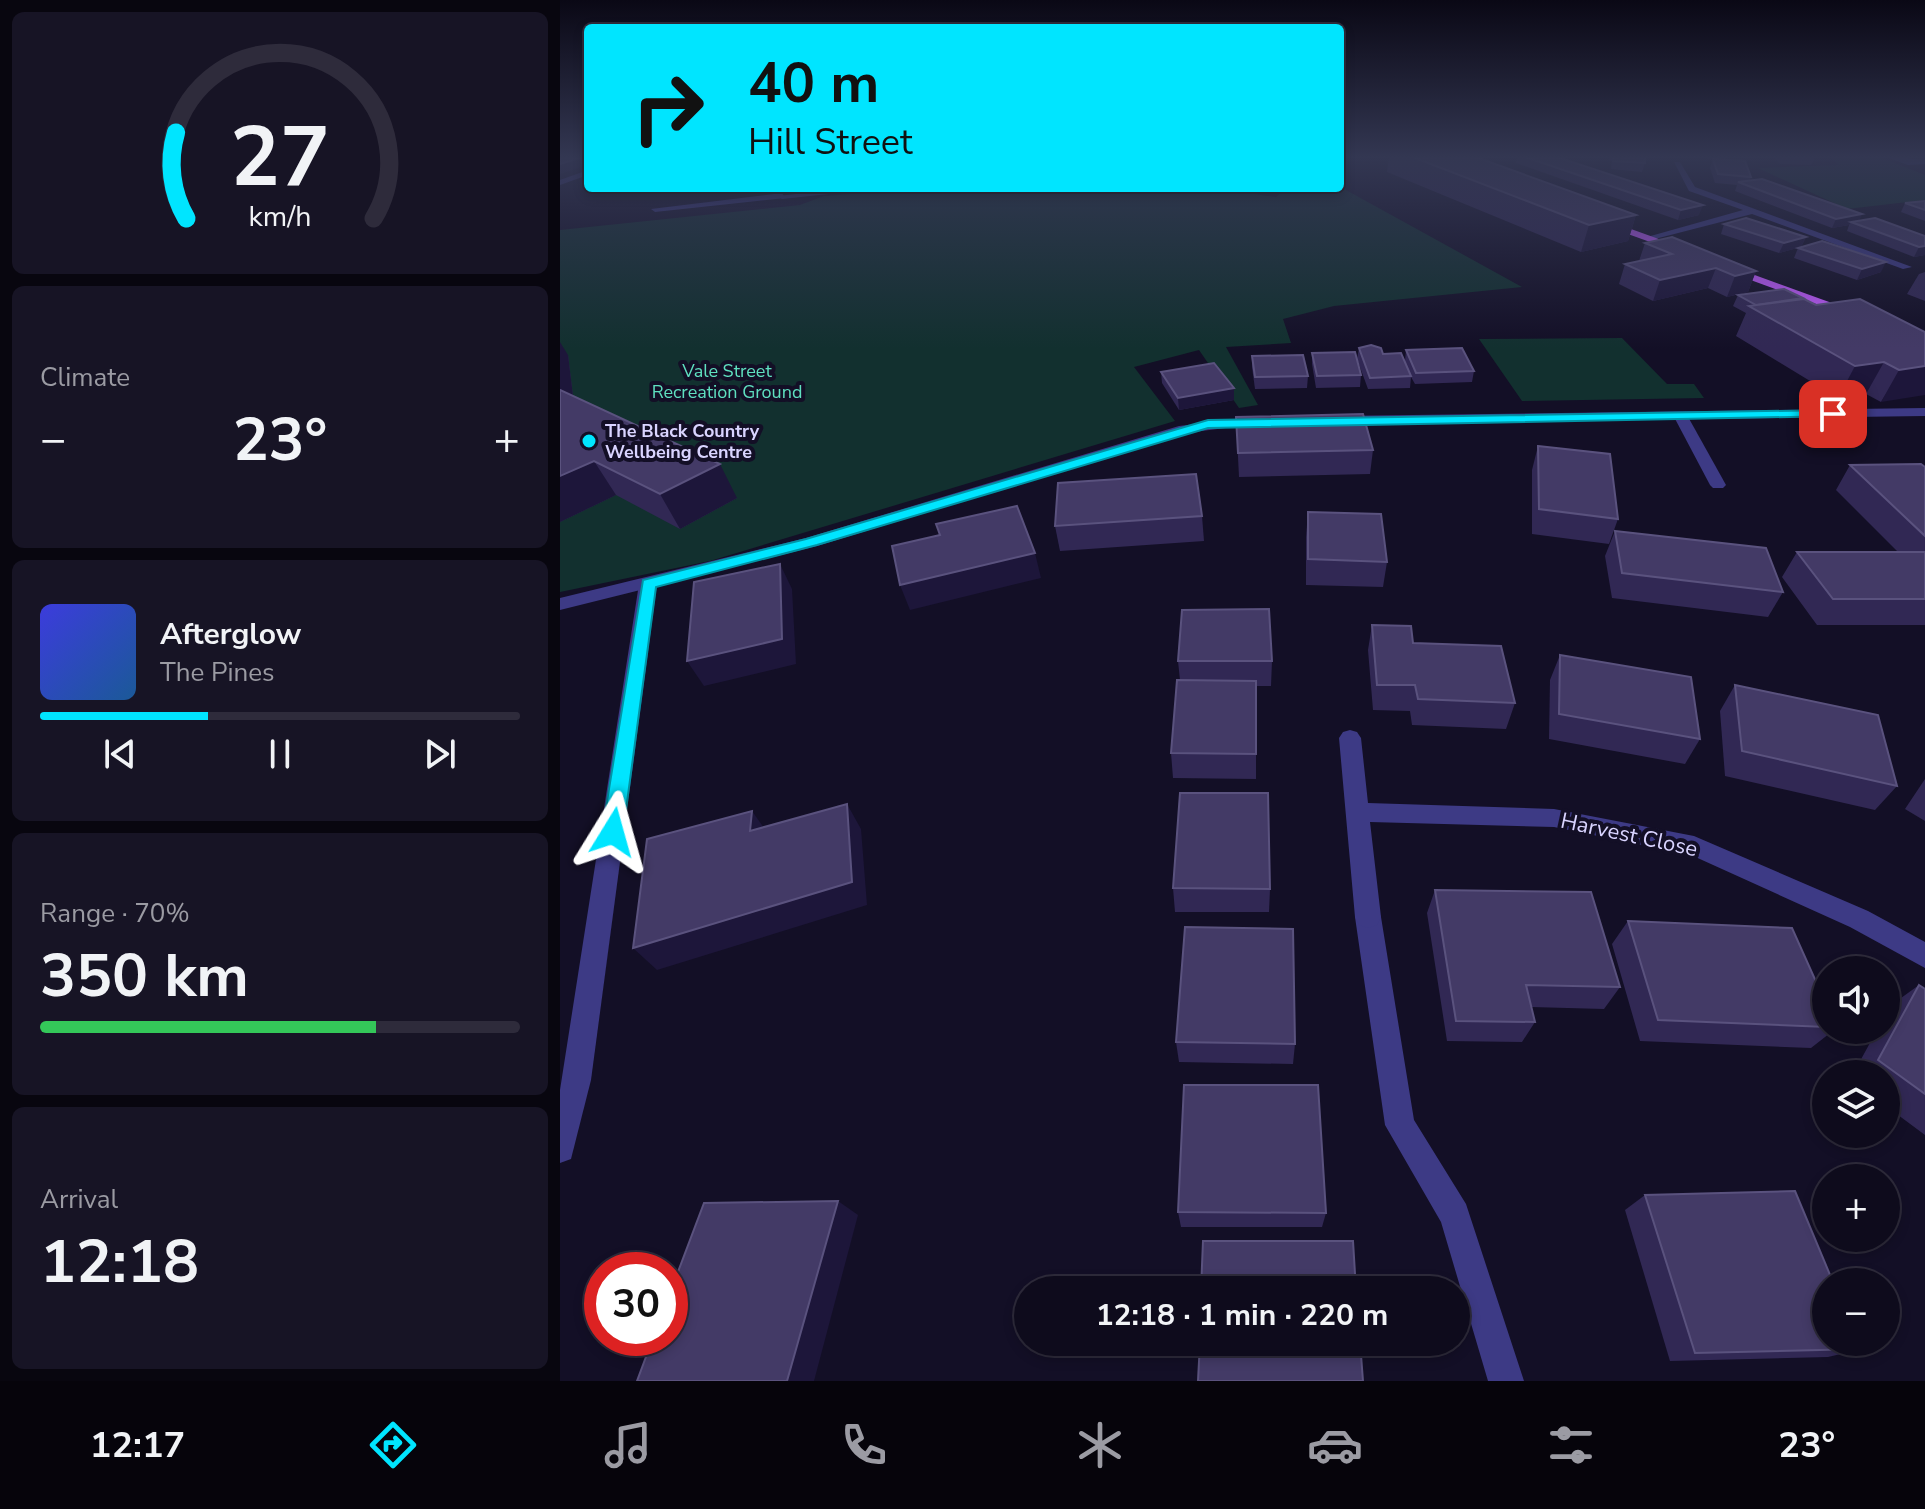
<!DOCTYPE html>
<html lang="en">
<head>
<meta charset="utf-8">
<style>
	:root { --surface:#0e0b1c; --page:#171425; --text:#f1f3f6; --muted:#9b9ba3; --line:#2e2b3b; --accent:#00e5ff }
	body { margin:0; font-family:"Nunito Sans",sans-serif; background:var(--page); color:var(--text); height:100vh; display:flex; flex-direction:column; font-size:30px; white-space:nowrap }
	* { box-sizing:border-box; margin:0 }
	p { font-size:26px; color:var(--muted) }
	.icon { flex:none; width:44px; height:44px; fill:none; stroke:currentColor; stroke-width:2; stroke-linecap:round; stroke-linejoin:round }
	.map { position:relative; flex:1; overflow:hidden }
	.sheet { display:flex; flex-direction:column; gap:12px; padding:12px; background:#08060f; width:560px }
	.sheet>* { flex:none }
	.banner { position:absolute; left:24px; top:24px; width:760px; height:168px; border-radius:8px; box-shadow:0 4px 12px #0003,0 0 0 2px var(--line); background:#00e5ff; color:#111; overflow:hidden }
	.fabs { position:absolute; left:1252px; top:956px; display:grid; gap:16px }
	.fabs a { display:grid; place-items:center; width:88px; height:88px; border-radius:50%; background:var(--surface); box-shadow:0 4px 12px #0003,0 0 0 2px var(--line); font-size:40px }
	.speed { position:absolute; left:24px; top:1252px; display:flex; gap:16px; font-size:40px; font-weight:700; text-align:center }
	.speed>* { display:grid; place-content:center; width:104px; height:104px; border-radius:50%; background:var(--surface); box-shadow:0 4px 12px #0003,0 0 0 2px var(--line); line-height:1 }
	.speed .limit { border:12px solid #d22; background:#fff; color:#111 }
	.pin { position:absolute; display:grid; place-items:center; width:68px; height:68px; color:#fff; margin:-34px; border-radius:16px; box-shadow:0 4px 12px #0006 }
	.me { position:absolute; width:88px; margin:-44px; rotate:8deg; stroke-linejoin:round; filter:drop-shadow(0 0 6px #0008) }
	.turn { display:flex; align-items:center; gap:28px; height:168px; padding:0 32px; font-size:36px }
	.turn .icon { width:104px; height:104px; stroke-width:2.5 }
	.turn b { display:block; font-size:56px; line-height:68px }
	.big { font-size:60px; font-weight:700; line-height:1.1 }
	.sheet .widget { flex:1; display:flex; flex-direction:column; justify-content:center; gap:12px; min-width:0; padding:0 28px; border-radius:12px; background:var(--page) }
	.sheet .dial { align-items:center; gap:0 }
	.dial svg { height:208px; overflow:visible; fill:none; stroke:var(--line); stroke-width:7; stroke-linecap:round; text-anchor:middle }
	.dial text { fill:var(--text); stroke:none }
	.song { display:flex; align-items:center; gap:24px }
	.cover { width:96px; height:96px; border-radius:12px; background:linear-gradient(135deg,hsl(240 70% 55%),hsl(210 70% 35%)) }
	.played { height:8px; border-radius:4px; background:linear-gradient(90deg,var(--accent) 35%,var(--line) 35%) }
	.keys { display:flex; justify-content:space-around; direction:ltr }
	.heat { display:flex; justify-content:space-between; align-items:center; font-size:44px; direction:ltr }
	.charge { height:12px; border-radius:6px; background:linear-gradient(90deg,#34c759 70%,var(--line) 0) }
	.trip { position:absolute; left:454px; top:1276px; width:456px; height:80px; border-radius:40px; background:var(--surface); box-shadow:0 4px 12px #0003,0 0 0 2px var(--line); font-weight:700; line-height:80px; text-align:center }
	.dock { display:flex; height:128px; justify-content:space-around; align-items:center; background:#06040b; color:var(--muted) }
	.dock .icon { width:56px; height:56px }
	.dock .active { color:var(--accent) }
	.dock b { font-size:36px; color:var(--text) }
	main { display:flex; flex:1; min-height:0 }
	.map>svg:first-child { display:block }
	.green { fill:#12302f }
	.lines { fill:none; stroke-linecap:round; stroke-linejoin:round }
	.service { fill:#3d3a85; fill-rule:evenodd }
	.minor { fill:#3d3a85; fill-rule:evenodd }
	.tertiary { fill:#3d3a85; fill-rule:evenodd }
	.primary { fill:#c25bff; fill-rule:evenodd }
	.wall { fill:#312854 }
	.shaded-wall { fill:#1d163a }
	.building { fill:#433a66; stroke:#5a527e; stroke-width:2 }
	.route { fill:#00e5ff; stroke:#0095a6; stroke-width:2 }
	.poi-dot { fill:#00e5ff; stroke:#130f26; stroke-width:3 }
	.labels { text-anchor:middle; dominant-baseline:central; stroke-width:8; stroke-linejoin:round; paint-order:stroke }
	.far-park-label { font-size:18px; fill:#5fe0c0; stroke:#130f26 }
	.far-poi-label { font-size:18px; font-weight:bold; fill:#d9d4ff; stroke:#130f26; text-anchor:start }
	.street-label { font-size:22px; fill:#d9d4ff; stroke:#130f26 }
</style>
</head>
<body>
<main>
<section class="sheet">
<div class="widget dial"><svg viewBox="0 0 100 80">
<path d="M14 69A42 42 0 1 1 86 69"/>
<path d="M14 69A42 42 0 0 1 10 36" stroke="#00e5ff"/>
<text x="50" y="56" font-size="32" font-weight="700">27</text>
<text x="50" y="72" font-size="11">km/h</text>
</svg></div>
<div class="widget"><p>Climate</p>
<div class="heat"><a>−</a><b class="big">23°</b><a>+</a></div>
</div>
<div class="widget">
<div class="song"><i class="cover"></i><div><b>Afterglow</b><p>The Pines</p></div></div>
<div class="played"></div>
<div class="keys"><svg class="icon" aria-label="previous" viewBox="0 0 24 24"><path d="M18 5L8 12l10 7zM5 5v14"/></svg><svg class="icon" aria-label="pause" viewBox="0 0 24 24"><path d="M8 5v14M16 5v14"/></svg><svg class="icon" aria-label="next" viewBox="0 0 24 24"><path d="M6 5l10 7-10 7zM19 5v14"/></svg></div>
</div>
<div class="widget"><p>Range · 70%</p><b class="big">350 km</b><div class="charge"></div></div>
<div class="widget"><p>Arrival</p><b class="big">12:18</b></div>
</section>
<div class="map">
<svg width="1365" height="1381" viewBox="0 0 1365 1381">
	<rect width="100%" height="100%" fill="#130f26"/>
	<g class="green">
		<polygon points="1268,156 1317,156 1365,175 1365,200 1287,209 1198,168 1279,165"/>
		<polygon points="780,174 786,190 962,287 774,306 723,319 731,343 666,347 698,405 679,408 639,350 574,367 615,421 150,561 0,592 0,230 240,205 264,196 367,188 651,188 716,197 726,188 780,188"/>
		<polygon points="1062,338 1107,384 1134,384 1144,398 962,401 919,339"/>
	</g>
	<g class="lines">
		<g class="service">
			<polygon points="222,193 225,198 95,212 91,209"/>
			<polygon points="808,906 817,909 821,917 854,1120 906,1204 964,1381 928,1381 881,1222 825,1125 795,917 799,909"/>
		</g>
		<g class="minor">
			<polygon points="1324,156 1365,160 1365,164 1348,165"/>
			<polygon points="1114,162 1120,162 1135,187 1352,267 1343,269 1192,214 1087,241 1087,237 1183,210 1129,191"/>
			<polygon points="290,188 325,188 222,199 218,196"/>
			<polygon points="1115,412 1127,415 1166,485 1163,488 1153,488 1150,485 1113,415"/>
			<polygon points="88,578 97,584 31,1080 11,1159 0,1163 0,1090 79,584"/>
			<polygon points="790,730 797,732 801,738 808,803 994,809 1134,836 1308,911 1365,942 1365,968 1290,927 1131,855 994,827 810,822 821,917 817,925 808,928 799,925 795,917 779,738 783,732"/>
		</g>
		<g class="tertiary">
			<polygon points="28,170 28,175 0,185 0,180"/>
			<polygon points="1365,408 1365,416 777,424 770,420 777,416"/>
			<polygon points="701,416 706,417 706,423 625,433 257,546 0,610 0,598 246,538 619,426"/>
		</g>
		<g class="primary">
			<polygon points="1046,220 1121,247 1123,249 1115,251 1043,225"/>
			<polygon points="1170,266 1294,311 1296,313 1286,315 1166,271 1165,269"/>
		</g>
	</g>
	<g class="wall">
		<polygon points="829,156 913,156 1076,215 1068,241 1021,252 827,172"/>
		<polygon points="957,156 994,156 1139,215 1118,220 956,163"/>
		<polygon points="1050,156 1081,156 1085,163 1082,172 1051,169 1052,161 1049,161"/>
		<polygon points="1115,156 1153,156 1152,159"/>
		<polygon points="1212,156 1254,156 1255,157 1251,165 1220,164"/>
		<polygon points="1153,159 1191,177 1190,181 1299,221 1365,236 1365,255 1354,257 1287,231 1289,225 1272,228 1175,191 1177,185 1155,183 1150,168"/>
		<polygon points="1365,201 1365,221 1341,212 1345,203"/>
		<polygon points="1164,224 1246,237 1241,247 1219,253 1161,234"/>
		<polygon points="1085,243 1196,271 1188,292 1167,297 1148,288 1093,301 1059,284 1065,264 1079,261"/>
		<polygon points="1238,248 1321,272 1297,280 1234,258"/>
		<polygon points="1365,272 1365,301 1347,294 1359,274"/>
		<polygon points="1178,295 1256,305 1365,332 1321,402 1306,394 1278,398 1176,336 1186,313 1173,306"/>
		<polygon points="799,348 845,361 846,350 914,371 912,382 855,384 851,377 850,388 808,389 797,359"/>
		<polygon points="752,353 801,375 800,387 756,388 752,364"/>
		<polygon points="8,355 13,396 177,498 120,529 56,495 0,522"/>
		<polygon points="692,356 748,376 747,388 695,389 692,367"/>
		<polygon points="601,372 674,388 674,400 619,410 602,383"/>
		<polygon points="676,417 813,450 810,474 679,477"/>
		<polygon points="978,446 1058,519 1049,544 972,534 972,470"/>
		<polygon points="1290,465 1365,467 1365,625 1257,625 1222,577 1237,552 1338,552 1276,490"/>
		<polygon points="748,512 827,562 823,587 746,585 746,537"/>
		<polygon points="642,516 644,541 500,551 495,526"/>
		<polygon points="1055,531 1223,592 1208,617 1052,598 1045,556"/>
		<polygon points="812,625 853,643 955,703 946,729 852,725 850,711 813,710 808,650"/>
		<polygon points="1000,655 1140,739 1125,764 989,739 990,680"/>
		<polygon points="618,661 712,661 711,686 696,686 696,779 613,778 611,753 620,680"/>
		<polygon points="1175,685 1337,786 1315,810 1165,776 1160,711"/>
		<polygon points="1365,779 1365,821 1345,809"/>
		<polygon points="613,888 710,889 709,912 615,912"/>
		<polygon points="875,890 1060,987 1044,1009 971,1007 975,1022 962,1042 887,1041 867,913"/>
		<polygon points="1068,921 1266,1004 1266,1030 1274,1030 1251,1048 1080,1041 1052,944"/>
		<polygon points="1359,985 1365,989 1365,1135 1326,1106 1326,1074 1293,1074 1317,1030 1326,1030 1326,1014 1330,1006"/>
		<polygon points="616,1042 735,1044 733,1064 619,1062"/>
		<polygon points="1085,1195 1302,1349 1268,1357 1110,1361 1065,1210"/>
		<polygon points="618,1212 766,1213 762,1227 621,1227"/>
	</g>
	<g class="shaded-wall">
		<polygon points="25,156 28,156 28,165 0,174 0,164"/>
		<polygon points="110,188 143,188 112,192"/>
		<polygon points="1143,205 1139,215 1118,220 1121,210"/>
		<polygon points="1302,214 1298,224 1291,222 1289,225 1272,228 1276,219"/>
		<polygon points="1076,215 1068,241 1021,252 1029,225"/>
		<polygon points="1246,237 1241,247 1219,253 1224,243"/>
		<polygon points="1365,246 1365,255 1354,257 1359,247"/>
		<polygon points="1326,262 1321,272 1297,280 1302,269"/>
		<polygon points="1156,268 1148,288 1093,301 1100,280"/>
		<polygon points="1196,271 1188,292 1167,297 1175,276"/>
		<polygon points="0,342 8,355 16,421 0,396"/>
		<polygon points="1324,362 1306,394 1278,398 1295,366"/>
		<polygon points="1365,366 1365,395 1321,402 1339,370"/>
		<polygon points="674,388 674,400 619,410 618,398"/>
		<polygon points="34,461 56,495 0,522 0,476"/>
		<polygon points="160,464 177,498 120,529 100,494"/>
		<polygon points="475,553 481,578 350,610 340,585"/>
		<polygon points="220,564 232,589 236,664 144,686 127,661"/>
		<polygon points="287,804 301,829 307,905 97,970 73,948"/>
		<polygon points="192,811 209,835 190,831"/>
		<polygon points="278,1201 298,1215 254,1381 227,1381"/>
	</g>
	<g class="building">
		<polygon points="0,156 25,156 0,164"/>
		<polygon points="850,156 913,156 1076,215 1029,225"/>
		<polygon points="962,156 994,156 1143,205 1121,210"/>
		<polygon points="1054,156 1085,157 1085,163 1053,161"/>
		<polygon points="1153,159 1185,161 1191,177 1158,174"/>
		<polygon points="1202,179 1302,214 1276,219 1178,182"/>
		<polygon points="1365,201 1365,210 1345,203"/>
		<polygon points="1186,218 1246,237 1224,243 1164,224"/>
		<polygon points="1315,218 1365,236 1365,246 1359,247 1291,222"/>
		<polygon points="1112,237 1196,271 1175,276 1156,268 1100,280 1065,264 1112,254 1085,243"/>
		<polygon points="1262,241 1326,262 1302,269 1238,248"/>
		<polygon points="1224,289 1243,298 1196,305 1178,295"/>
		<polygon points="1244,299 1256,305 1300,299 1365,332 1365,366 1339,370 1324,362 1295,366 1189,306"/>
		<polygon points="811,345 821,348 823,354 841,353 851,376 810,378 799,348"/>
		<polygon points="902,348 914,371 856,373 846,350"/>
		<polygon points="795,352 801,375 757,376 752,353"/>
		<polygon points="743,355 748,376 695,377 692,356"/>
		<polygon points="654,363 674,388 618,398 601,372"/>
		<polygon points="0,390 160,464 100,494 34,461 0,476"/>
		<polygon points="803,414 813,450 678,453 676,417"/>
		<polygon points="978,446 1050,454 1058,519 979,509"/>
		<polygon points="1361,464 1365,467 1365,536 1290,465"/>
		<polygon points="636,474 642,516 495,526 498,483"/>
		<polygon points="457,506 475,553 340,585 332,546 380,535 376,524"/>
		<polygon points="748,512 821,514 827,562 748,559"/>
		<polygon points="1055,531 1206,548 1223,592 1062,573"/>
		<polygon points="1237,552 1365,552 1365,599 1273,599"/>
		<polygon points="220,564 222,639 127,661 134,582"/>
		<polygon points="709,609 712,661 618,661 622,610"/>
		<polygon points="812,625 851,626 853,643 941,646 955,703 858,699 855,685 817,685"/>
		<polygon points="1000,655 1131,677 1140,739 999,714"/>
		<polygon points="617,680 696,681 696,754 611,753"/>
		<polygon points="1175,685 1318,715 1337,786 1182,751"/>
		<polygon points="620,793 708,793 710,889 613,888"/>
		<polygon points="287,804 292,882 73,948 87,839 192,811 190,831"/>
		<polygon points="875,890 1031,892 1060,987 966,985 975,1022 896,1021"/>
		<polygon points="1068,921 1232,928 1266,1004 1266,1027 1098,1020"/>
		<polygon points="625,927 733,929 735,1044 616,1042"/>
		<polygon points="1359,985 1365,989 1365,1094 1318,1060"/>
		<polygon points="624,1085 758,1085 766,1213 618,1212"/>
		<polygon points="1235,1191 1273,1282 1266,1282 1266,1342 1299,1342 1302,1349 1135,1353 1085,1195"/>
		<polygon points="278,1201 227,1381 77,1381 93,1338 110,1338 110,1293 144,1203"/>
		<polygon points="643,1241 793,1241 796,1290 641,1290"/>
		<polygon points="640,1342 800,1342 803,1381 638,1381"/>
	</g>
	<linearGradient id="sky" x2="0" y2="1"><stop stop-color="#0a0815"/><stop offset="0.45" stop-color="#333752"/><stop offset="1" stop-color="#333752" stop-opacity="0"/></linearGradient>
	<rect width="1365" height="349" fill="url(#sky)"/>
	<polygon class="route" points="1273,410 1279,414 1277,416 648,428 257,545 96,587 63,832 60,838 53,841 45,838 42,832 83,580 246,539 648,420"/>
	<circle class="poi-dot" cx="29" cy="441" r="8"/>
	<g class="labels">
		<g class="far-park-label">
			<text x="167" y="371">Vale Street<tspan x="167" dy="21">Recreation Ground</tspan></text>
		</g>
		<g class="far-poi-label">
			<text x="45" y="431">The Black Country<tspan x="45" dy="21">Wellbeing Centre</tspan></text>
		</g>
		<g class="street-label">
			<text transform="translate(1069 835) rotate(12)">Harvest Close</text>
		</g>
	</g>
</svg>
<div class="fabs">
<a><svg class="icon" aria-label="sound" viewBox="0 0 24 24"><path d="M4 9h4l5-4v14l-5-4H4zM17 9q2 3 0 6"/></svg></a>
<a><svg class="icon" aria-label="layers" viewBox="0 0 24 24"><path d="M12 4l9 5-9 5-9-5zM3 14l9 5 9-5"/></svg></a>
<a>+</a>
<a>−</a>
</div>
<div class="speed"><div class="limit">30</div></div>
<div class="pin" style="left:1273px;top:414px;background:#d93025"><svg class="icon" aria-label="arrive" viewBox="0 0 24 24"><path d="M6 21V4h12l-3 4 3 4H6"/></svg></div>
<svg class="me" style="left:53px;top:832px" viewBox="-20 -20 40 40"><path d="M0-17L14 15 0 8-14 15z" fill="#00e5ff" stroke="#fff" stroke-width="4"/></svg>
<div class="trip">12:18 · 1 min · 220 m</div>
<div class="banner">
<div class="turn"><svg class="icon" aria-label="right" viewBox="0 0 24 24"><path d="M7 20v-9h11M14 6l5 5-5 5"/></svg><div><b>40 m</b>Hill Street</div></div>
</div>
</div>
</main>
<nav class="dock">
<b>12:17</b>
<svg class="icon active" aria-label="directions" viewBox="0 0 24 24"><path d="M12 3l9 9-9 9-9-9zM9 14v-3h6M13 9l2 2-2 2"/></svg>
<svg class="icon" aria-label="music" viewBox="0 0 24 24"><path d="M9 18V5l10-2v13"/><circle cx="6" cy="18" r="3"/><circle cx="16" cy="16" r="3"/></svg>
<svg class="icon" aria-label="phone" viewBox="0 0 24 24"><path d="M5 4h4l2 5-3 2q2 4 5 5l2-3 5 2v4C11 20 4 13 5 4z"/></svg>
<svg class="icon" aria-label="climate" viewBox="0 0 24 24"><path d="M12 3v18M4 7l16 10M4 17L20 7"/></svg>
<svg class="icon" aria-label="car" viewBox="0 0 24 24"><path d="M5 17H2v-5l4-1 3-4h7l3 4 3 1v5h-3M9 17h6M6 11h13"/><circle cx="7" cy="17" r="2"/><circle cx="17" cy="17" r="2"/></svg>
<svg class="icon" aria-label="filters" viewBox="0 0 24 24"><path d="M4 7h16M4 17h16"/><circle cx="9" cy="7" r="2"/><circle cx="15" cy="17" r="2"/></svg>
<b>23°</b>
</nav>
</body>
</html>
